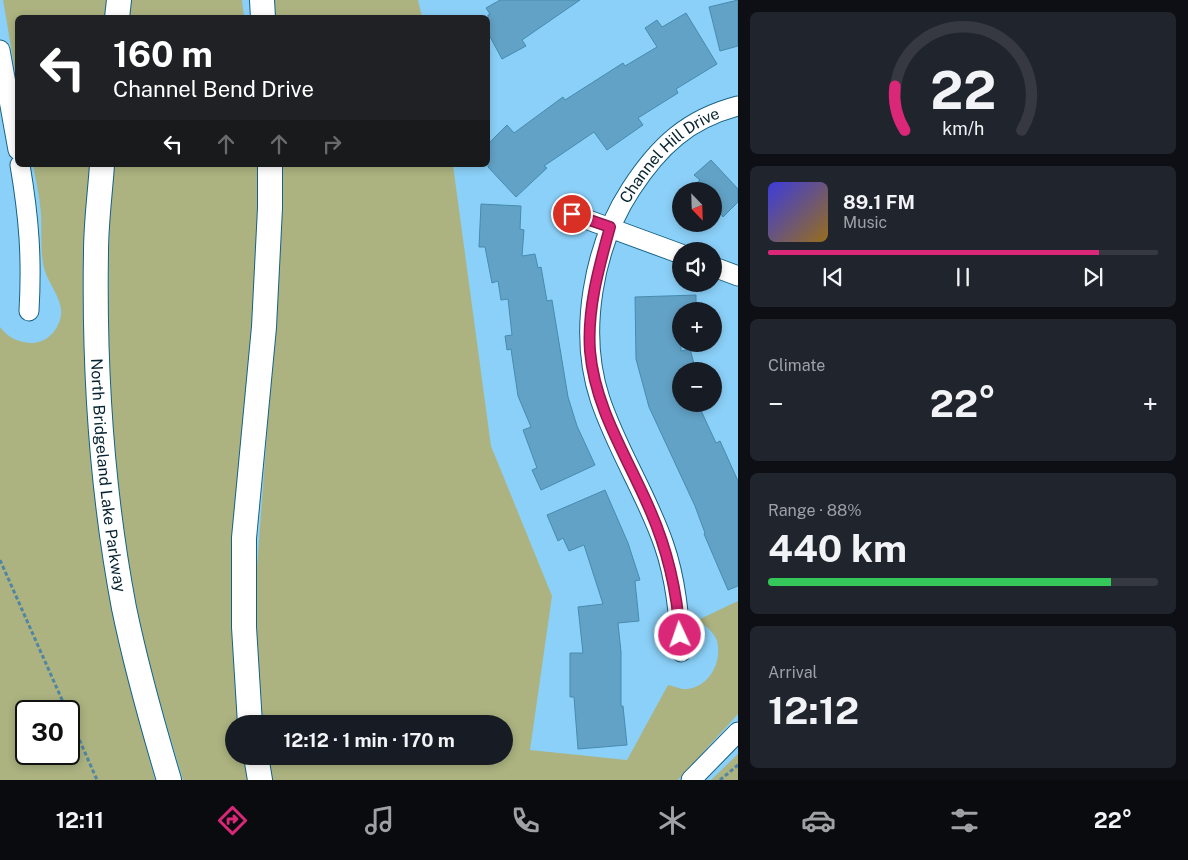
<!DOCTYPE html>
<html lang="en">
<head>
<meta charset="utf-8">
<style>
	:root { --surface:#171b24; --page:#20242c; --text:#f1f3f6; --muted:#9ea1a6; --line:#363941; --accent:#db2777 }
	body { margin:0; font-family:"Public Sans",sans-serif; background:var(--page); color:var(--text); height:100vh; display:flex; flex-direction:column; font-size:19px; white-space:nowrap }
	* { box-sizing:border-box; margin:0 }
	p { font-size:16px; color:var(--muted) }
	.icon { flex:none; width:28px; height:28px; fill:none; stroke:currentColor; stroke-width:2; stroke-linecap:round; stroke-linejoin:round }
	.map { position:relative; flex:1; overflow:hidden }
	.sheet { display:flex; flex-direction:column; gap:12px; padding:12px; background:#0d0f14; width:450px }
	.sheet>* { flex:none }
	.top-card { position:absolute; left:15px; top:15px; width:475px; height:152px; border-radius:8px; box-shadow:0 2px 8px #0003; background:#202124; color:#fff; overflow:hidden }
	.needle { width:32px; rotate:157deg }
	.controls { position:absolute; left:672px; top:182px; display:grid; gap:10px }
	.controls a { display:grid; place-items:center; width:50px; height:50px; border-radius:50%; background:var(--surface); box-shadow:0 2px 8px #0003; font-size:25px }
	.speed { position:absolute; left:15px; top:700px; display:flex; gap:10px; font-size:25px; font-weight:700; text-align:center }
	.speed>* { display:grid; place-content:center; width:65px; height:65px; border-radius:50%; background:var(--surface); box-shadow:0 2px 8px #0003; line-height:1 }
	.speed .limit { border:2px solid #111; border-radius:8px; background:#fff; color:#111 }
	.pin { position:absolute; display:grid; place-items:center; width:42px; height:42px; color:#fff; margin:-21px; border:2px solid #fff; border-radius:50%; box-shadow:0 1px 5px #0007 }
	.me { position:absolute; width:55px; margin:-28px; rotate:357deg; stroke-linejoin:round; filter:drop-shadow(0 0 4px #0008) }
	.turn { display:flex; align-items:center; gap:18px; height:105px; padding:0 15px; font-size:22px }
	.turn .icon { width:65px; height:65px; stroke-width:2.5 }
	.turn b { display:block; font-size:35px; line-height:42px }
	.lanes { display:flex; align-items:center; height:48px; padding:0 15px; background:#0003; justify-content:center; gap:25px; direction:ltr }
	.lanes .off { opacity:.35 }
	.big { font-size:38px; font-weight:700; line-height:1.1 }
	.sheet .widget { flex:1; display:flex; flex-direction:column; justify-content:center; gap:8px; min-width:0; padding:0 18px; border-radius:8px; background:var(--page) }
	.sheet .dial { align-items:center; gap:0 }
	.dial svg { height:130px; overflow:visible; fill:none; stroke:var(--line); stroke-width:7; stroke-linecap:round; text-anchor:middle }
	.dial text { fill:var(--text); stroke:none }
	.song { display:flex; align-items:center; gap:15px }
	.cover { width:60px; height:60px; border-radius:8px; background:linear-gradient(135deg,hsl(240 70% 55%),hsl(40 70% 35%)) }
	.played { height:5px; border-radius:2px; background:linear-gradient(90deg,var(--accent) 85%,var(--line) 85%) }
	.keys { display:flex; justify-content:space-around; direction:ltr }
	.heat { display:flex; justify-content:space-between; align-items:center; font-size:28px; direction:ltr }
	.charge { height:8px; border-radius:4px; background:linear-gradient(90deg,#34c759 88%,var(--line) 0) }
	.trip { position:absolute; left:225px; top:715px; width:288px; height:50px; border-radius:25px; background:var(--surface); box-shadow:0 2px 8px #0003; font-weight:700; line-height:50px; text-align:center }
	.tab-bar { display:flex; height:80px; justify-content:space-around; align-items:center; background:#090b0e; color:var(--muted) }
	.tab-bar .icon { width:35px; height:35px }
	.tab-bar .on { color:var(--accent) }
	.tab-bar b { font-size:22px; color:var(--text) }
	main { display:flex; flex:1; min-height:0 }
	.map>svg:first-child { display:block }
	.green { fill:#acb380; fill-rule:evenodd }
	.building { fill:#62a2c6; stroke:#468bb0 }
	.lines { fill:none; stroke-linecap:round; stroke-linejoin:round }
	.minor-casing { stroke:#166184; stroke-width:21 }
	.major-casing { stroke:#166184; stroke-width:26 }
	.path { stroke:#5185a2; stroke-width:3; stroke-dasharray:4 2.5; stroke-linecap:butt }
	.minor { stroke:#fff; stroke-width:19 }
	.major { stroke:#fff; stroke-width:24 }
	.route-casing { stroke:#8e194d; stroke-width:12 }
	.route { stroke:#db2777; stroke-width:9 }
	.labels { text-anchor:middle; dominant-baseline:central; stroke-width:5; stroke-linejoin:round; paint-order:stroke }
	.street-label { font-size:16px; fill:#052331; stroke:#a5dcfc }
</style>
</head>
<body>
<main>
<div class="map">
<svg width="738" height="780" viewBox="0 0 738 780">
	<rect width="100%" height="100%" fill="#8bd0f8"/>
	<g class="green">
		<polygon points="3,0 109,0 108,17 18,18 17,82"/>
		<polygon points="130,0 242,0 244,17 128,18"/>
		<polygon points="274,0 418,0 422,17 276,17"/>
		<path d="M33,165H92L87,377L91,467L111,592L130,687L155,780H0V327C8,338 20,343 33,343C48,342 59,329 61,315C63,299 48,284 44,268C40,251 42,233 41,215C40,198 36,181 33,165ZM26,711H69V754H26Z"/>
		<path d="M113,165H260L243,724H234V756H247L251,780H183C167,725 149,669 138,612C108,465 103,314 113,165Z"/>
		<path d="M281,165H453L491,446L552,596L530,750L627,760L668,685C674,686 682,690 687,689C708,687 720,665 718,647C718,635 706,626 698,620L738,601V714L678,780H271L266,756H504V724H263L255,621L256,581L279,270Z"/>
		<polygon points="738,754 738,780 711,780"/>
	</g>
	<g class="building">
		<polygon points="500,0 580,0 522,40 526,46 502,59 488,33 488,15 490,14 486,8"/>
		<polygon points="738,0 738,46 720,51 709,7"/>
		<polygon points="686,13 717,64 676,89 678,93 638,118 643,125 607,150 594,132 544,166 547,168 516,197 488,167 488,144 507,125 514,133 563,97 565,100 623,63 625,66 657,47 645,28 657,20 662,27"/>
		<polygon points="711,160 738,189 738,202 723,217 721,214 714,221 714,191 688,191 700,180 694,175"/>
		<polygon points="481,204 521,206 520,229 524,230 522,256 535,254 538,268 541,267 547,301 552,300 568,397 577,426 595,465 541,490 532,470 537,468 523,430 531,427 518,396 511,349 507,350 505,336 512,335 508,299 501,300 498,281 492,283 485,247 479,247"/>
		<polygon points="696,295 696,311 681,311 681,351 690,349 696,371 681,371 681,404 698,404 716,443 720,441 738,481 738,586 728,590 704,534 705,533 695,506 649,407 636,359 635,297"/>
		<polygon points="605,490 628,543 640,580 635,581 639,621 618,623 621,652 621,706 623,706 627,745 578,749 574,697 570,697 570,653 583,653 578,607 603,604 584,545 569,551 563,538 558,541 547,515"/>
	</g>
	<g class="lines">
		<defs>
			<g id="minor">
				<polyline points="0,50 18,150"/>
				<path d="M20,165C29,218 32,258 29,311"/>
				<polyline points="572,214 681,254"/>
				<polyline points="714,267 738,276"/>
				<path id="s1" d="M681,652C679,615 676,580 664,545C647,495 617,450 600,399C578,333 593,247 631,189C659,146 688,119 738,106"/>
				<polyline points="691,780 738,732"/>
			</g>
			<g id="major">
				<polyline points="262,0 263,18"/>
				<polyline points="117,18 119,0"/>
				<path id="s2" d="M102,165C100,194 96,223 96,252C94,370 102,492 124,608C136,666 152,723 169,780"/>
				<polyline points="250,724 244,627 244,538 264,327 270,208 270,165"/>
				<polyline points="256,756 260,780"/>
			</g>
		</defs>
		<use href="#minor" class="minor-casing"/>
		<use href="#major" class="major-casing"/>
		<g class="path">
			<polyline points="0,560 67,711"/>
			<polyline points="69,716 97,780"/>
			<polyline points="720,780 738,765"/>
		</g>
		<use href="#minor" class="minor"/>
		<use href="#major" class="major"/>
	</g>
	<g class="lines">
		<defs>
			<path id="route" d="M572,214L610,227C599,267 587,309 590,351C595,409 628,458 650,510C668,551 677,591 680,635"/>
		</defs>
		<use href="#route" class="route-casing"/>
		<use href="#route" class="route"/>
	</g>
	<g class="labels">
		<g class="street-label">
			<text stroke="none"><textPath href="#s1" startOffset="539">Channel Hill Drive</textPath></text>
			<text stroke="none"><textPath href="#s2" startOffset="311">North Bridgeland Lake Parkway</textPath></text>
		</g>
	</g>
</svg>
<div class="controls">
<a><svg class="needle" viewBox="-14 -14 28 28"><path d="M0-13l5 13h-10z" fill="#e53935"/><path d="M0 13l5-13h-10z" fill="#9ea1a6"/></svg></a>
<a><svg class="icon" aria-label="sound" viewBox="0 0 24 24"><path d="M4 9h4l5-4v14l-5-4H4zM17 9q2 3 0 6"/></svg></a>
<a>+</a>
<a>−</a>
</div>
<div class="speed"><div class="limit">30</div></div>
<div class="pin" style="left:572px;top:214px;background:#d93025"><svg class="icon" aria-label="arrive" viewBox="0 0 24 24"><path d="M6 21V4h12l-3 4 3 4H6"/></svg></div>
<svg class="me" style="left:680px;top:635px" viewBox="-20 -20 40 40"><circle r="17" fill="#db2777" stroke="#fff" stroke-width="3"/><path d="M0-11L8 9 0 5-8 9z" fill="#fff"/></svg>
<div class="trip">12:12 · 1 min · 170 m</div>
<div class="top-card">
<div class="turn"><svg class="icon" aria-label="left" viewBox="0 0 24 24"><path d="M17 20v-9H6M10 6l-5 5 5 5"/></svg><div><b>160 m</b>Channel Bend Drive</div></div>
<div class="lanes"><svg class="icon" aria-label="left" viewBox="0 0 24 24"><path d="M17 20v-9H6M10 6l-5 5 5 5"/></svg><svg class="icon off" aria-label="ahead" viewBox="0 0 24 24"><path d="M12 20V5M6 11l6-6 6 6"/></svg><svg class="icon off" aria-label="ahead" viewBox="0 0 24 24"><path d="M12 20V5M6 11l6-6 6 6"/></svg><svg class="icon off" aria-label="right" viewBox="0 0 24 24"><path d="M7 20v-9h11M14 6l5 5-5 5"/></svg></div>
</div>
</div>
<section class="sheet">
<div class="widget dial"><svg viewBox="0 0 100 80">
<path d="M14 69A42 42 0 1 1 86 69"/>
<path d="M14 69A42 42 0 0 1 8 42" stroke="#db2777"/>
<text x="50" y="56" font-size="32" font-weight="700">22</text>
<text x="50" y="72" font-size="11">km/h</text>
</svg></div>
<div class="widget">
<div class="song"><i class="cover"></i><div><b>89.1 FM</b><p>Music</p></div></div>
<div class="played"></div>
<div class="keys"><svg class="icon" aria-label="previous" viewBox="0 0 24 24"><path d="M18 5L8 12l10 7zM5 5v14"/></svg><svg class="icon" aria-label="pause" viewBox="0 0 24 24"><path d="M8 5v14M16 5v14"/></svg><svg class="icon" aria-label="next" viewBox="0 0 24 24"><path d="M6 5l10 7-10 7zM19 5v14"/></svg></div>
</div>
<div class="widget"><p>Climate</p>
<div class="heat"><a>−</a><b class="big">22°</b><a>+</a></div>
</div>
<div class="widget"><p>Range · 88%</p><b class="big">440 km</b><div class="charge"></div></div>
<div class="widget"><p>Arrival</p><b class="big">12:12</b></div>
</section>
</main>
<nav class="tab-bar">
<b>12:11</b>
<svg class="icon on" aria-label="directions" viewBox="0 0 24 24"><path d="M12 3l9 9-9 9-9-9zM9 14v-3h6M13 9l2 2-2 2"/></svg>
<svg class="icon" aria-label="music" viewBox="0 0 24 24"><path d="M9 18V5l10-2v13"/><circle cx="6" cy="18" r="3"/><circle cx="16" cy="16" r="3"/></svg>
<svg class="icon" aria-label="phone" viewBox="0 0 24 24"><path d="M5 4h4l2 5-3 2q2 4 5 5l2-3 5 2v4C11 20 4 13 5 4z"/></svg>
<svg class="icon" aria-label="climate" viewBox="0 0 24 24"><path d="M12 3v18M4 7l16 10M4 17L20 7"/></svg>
<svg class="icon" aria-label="car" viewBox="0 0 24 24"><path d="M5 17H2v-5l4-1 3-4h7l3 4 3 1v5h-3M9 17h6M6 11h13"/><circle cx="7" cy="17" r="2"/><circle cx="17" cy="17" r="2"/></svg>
<svg class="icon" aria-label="filters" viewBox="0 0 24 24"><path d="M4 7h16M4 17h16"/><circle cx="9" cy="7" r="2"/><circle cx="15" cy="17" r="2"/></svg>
<b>22°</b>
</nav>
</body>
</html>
